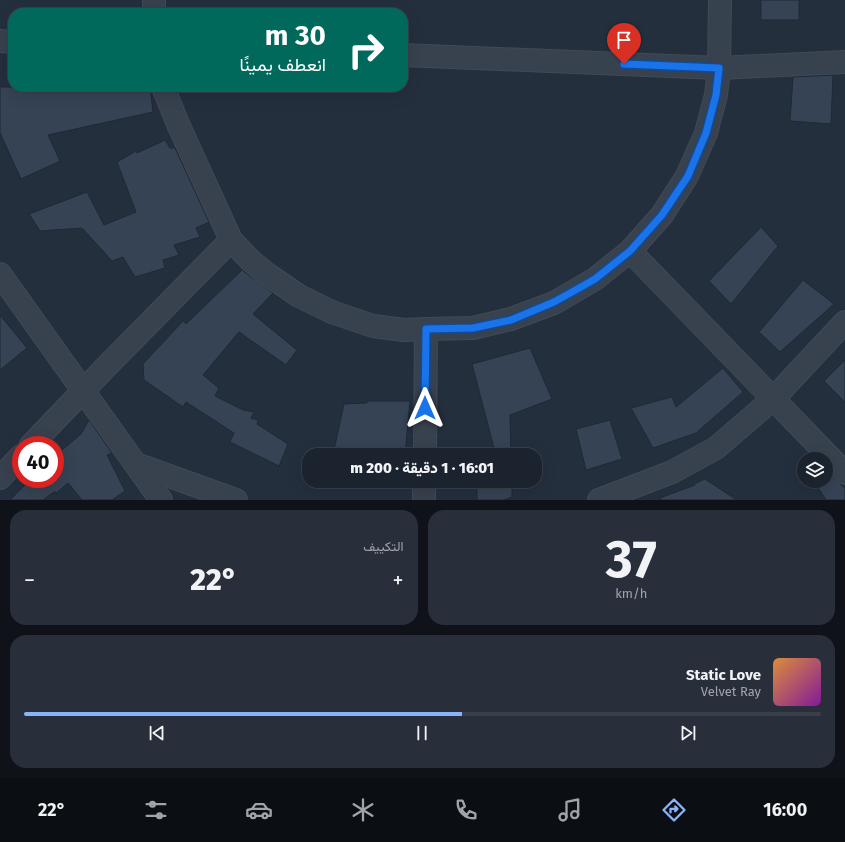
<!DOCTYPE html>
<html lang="ar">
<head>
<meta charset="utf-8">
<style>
	:root { --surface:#1b232e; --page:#282f3a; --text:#f1f3f6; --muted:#a0a4aa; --line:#39404a; --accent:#8ab4f8 }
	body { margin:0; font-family:"Fira Sans",Vazirmatn,sans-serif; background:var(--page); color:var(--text); direction:rtl; height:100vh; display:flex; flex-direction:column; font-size:15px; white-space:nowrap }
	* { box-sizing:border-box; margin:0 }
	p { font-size:13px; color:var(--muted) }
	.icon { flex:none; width:22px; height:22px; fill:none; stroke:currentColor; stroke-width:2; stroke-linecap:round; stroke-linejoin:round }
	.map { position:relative; height:500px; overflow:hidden; direction:ltr }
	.sheet { display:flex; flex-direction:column; gap:10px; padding:10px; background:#0f1319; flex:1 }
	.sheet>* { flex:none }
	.banner { position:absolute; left:8px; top:8px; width:400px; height:84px; border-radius:16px; box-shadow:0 4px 16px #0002,0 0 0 1px var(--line); direction:rtl; background:#00695c; color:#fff; overflow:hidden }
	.fabs { position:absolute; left:797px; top:452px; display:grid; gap:8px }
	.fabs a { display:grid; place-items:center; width:36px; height:36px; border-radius:50%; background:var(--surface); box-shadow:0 4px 16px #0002,0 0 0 1px var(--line); font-size:20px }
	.speed { position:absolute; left:12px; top:436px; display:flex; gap:8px; font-size:20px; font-weight:700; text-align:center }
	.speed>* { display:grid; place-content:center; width:52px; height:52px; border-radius:50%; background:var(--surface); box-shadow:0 4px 16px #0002,0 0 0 1px var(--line); line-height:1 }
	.speed .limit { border:6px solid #d22; background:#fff; color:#111 }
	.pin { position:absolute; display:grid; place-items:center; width:34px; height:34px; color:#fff; margin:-41px -17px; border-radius:50% 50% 50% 0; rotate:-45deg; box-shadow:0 0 4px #0007 }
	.pin .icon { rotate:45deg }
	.me { position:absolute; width:44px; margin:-22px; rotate:0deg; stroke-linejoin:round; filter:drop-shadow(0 0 3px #0008) }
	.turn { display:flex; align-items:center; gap:14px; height:84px; padding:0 16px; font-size:18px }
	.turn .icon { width:52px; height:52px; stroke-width:2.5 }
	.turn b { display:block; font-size:28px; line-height:34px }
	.big { font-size:30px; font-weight:800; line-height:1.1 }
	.sheet .widget { flex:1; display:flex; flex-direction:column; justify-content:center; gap:6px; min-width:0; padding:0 14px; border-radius:16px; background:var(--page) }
	.sheet .dial { align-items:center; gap:0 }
	.dial b { font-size:52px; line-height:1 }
	.song { display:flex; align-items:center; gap:12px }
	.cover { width:48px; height:48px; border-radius:6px; background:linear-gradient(135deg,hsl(30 70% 55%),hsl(290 70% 35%)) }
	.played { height:4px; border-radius:2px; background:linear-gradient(90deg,var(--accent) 55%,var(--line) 55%) }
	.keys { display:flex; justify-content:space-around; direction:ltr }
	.heat { display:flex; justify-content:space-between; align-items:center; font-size:22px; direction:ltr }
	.sheet .tiles { flex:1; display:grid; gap:10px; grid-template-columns:1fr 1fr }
	.widget:last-child { grid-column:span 2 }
	.trip { position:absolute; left:302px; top:448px; width:240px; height:40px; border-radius:16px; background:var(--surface); box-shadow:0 4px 16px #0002,0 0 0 1px var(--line); font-weight:800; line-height:40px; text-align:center; direction:rtl }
	.dock { display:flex; height:64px; justify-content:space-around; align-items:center; background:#0b0e12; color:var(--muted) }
	.dock .icon { width:28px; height:28px }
	.dock .on { color:var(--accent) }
	.dock b { font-size:18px; color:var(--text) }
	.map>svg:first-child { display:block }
	.building { fill:#364354; stroke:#1f2835 }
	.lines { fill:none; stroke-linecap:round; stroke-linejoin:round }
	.minor-casing { stroke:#414a57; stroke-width:24 }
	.tertiary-casing { stroke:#414a57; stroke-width:24 }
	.minor { stroke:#38414e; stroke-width:22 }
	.tertiary { stroke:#38414e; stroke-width:22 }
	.route-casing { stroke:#114b97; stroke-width:10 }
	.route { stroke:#1a73e8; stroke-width:7 }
</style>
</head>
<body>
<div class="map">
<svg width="845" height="500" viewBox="0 0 845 500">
	<rect width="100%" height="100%" fill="#242f3e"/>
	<g class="building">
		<rect x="761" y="0" width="38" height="20"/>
		<polygon points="833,75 831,124 790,121 793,77"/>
		<polygon points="0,87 150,87 153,112 48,135 60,161 21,179 0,133"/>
		<polygon points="165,140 170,148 175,148 209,222 196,228 200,237 174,245 179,255 163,260 165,268 135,277 123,257 112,261 82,228 40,231 29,214 87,192 104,225 136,212 117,162 136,151 137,153"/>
		<polygon points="761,227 778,246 731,304 709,281"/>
		<polygon points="242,270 273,293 253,314 297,350 286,365 239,332 203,375 219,388 215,396 243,410 254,412 251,418 258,420 257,424 288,444 279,466 230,442 234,433 186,402 183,407 144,380 143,364 183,321 186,324"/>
		<polygon points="803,280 834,304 780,352 759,332"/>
		<polygon points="0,315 27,348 0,370"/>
		<polygon points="530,348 552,399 510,415 511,455 486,455 495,452 472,364"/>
		<polygon points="845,360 845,402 824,381"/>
		<polygon points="723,368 743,392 696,433 653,448 631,408 672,397 676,407"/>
		<polygon points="367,401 410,401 405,455 340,455 334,450 344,404 367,403"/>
		<polygon points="89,420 112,453 107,455 125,491 112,500 82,500 68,483 55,494 55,491 43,500 10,500 31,479 55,479 55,456 81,434"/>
		<polygon points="610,420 622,459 586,470 576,429"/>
		<polygon points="832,477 845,488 845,500 826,500 817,486"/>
		<polygon points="705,479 737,500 661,500 660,498 695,485 694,484"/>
		<polygon points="477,481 512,481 512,497 504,500 477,500"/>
	</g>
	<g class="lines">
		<defs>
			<g id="minor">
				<polyline points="0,41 13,42"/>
				<polyline points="403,55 719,68 845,62"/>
				<polyline points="630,251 845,473"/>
				<polyline points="0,274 161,500"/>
				<polyline points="426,329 473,328 511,319 554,303 595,279 630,251 662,215 687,176 706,133 716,95 719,68 720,0"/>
				<polyline points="31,445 104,369 231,240"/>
				<polyline points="136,464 236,500"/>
				<polyline points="0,478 21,456"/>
				<polyline points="599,500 672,472 716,448 773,399 845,322"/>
			</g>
			<g id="tertiary">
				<polyline points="154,13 154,0"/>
				<polyline points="163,87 178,124 231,240 251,261 267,274 299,296 332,312 373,326 404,330 426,329 425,455"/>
				<polyline points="424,500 424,481"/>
			</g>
		</defs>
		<use href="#minor" class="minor-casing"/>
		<use href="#tertiary" class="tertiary-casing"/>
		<use href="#minor" class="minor"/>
		<use href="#tertiary" class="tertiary"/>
	</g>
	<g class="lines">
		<defs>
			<polyline id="route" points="425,408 426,329 473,328 511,320 554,302 581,287 595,279 630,251 662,215 688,176 706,133 716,95 719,68 624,64"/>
		</defs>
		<use href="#route" class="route-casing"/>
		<use href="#route" class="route"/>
	</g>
</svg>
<div class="fabs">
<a><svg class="icon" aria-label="layers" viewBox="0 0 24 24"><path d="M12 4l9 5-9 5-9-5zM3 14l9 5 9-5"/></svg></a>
</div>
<div class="speed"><div class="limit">40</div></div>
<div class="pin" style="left:624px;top:64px;background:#d93025"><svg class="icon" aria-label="arrive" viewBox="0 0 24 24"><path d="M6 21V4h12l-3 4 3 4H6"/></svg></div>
<svg class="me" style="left:425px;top:408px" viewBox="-20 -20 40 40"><path d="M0-17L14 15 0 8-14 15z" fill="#1a73e8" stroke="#fff" stroke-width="4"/></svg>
<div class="trip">16:01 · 1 دقيقة · 200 m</div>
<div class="banner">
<div class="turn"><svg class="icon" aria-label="right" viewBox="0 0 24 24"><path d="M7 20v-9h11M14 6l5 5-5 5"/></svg><div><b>30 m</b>انعطف يمينًا</div></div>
</div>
</div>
<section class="sheet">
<div class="tiles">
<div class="widget dial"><b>37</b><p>km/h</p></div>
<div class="widget"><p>التكييف</p>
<div class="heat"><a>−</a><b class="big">22°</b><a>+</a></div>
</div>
<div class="widget">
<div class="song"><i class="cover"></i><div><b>Static Love</b><p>Velvet Ray</p></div></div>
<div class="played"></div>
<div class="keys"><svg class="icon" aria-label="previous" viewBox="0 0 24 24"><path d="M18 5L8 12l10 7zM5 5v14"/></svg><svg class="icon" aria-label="pause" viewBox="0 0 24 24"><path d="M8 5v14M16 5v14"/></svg><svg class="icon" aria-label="next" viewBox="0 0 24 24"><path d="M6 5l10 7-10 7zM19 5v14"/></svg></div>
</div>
</div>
</section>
<nav class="dock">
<b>16:00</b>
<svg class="icon on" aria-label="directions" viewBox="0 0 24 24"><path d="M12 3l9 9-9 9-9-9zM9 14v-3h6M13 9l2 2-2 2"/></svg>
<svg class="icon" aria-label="music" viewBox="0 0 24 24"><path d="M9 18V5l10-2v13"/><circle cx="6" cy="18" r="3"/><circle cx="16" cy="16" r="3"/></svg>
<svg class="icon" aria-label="phone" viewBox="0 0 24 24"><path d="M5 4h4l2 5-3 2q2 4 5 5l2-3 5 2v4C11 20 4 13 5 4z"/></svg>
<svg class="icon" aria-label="climate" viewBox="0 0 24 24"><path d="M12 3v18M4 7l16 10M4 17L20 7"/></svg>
<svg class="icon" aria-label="car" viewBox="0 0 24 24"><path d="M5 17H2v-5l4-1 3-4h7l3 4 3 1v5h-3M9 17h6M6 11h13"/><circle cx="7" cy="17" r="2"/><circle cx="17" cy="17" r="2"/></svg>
<svg class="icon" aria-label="filters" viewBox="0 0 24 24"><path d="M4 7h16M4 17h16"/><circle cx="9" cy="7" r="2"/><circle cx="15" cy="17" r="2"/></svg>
<b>22°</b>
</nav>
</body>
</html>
